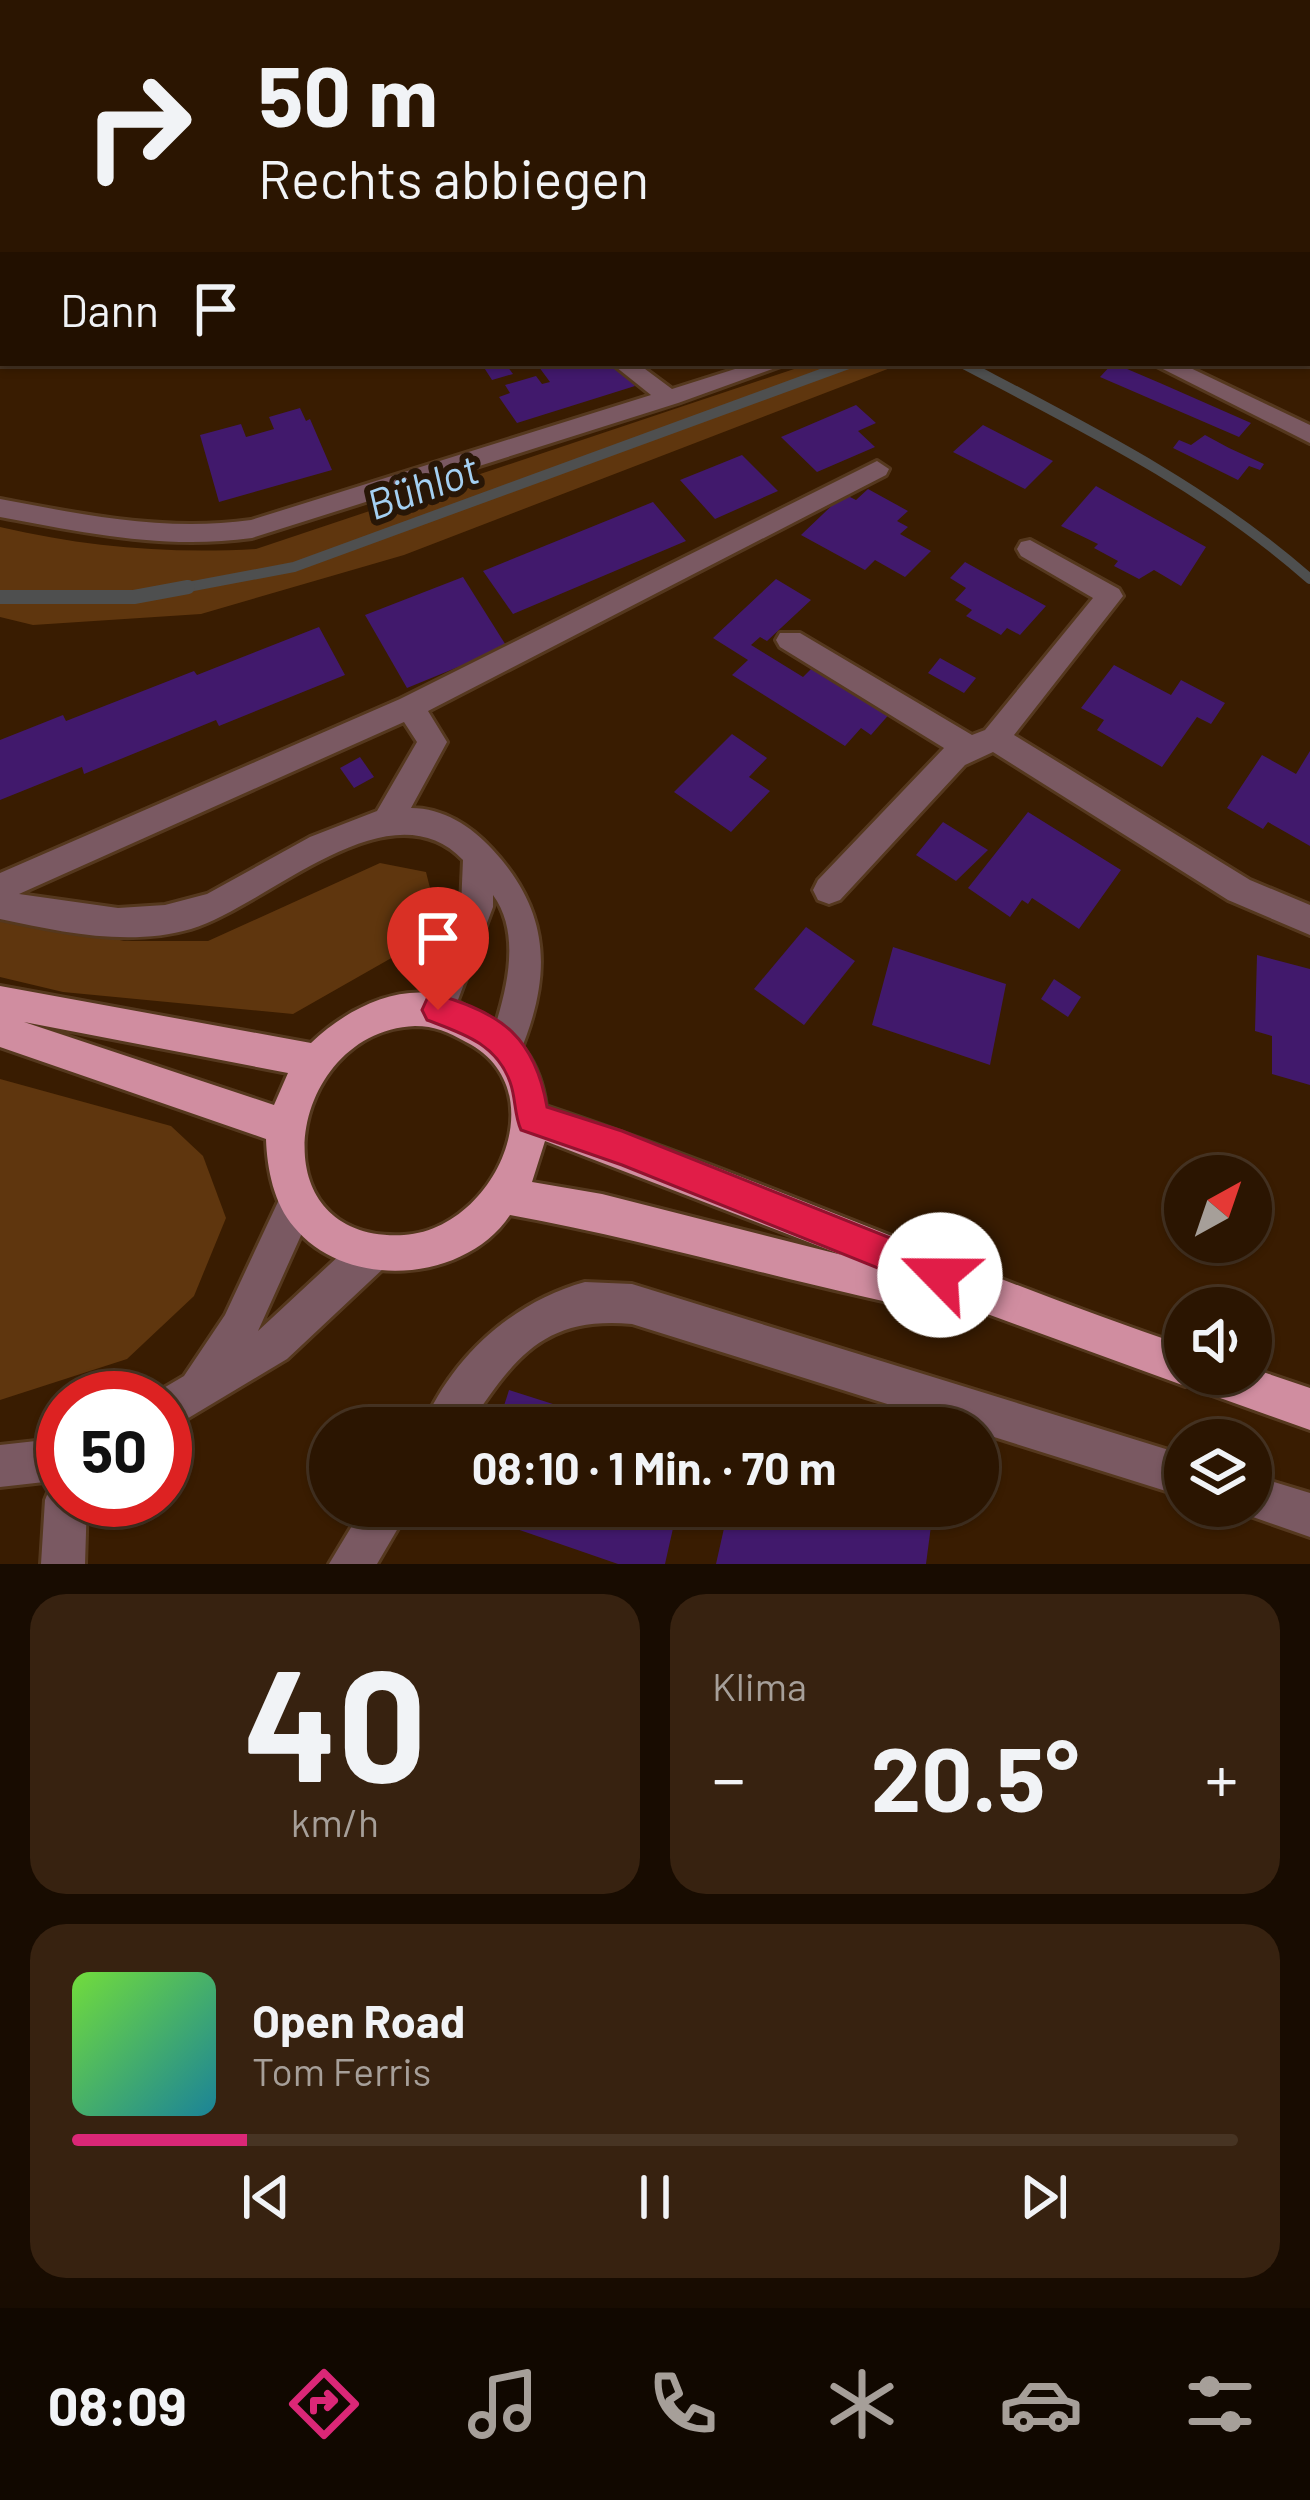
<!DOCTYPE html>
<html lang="de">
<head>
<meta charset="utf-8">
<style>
	:root { --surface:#2b1501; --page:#372210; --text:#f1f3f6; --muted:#a69f99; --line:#473423; --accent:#db2777 }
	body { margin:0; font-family:Barlow,sans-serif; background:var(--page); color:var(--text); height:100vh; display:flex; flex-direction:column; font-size:45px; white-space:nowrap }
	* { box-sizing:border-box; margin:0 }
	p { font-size:39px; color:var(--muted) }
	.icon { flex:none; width:66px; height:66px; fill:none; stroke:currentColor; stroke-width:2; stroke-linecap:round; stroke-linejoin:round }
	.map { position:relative; height:1564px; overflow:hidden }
	.side { display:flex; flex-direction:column; gap:30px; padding:30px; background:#180c01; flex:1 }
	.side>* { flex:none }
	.top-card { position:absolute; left:0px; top:0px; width:1311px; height:366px; box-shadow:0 3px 9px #0004,0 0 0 3px var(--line); background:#2b1501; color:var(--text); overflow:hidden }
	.needle { width:78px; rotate:40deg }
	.fabs { position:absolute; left:1164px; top:1155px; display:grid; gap:24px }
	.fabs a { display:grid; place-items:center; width:108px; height:108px; border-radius:50%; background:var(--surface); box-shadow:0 3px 9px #0004,0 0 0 3px var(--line); font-size:60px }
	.speed { position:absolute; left:36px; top:1371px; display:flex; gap:24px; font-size:60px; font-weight:700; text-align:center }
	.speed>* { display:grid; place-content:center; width:156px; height:156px; border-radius:50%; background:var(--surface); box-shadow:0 3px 9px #0004,0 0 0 3px var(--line); line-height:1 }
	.speed .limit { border:18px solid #d22; background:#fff; color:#111 }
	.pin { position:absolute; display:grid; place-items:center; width:102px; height:102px; color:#fff; margin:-123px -51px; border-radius:50% 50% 50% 0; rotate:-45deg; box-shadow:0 0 12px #0007 }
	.pin .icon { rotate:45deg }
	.me { position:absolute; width:132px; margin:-66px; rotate:293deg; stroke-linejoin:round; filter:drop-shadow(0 0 9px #0008) }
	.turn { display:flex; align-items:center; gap:42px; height:252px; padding:0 60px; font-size:54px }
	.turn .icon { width:156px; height:156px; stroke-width:2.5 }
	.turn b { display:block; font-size:84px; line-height:102px }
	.then { display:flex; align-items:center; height:114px; padding:0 60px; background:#0003; gap:24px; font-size:45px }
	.big { font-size:90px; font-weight:700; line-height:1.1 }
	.side .widget { flex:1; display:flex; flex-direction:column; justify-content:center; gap:18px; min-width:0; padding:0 42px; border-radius:36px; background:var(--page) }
	.side .dial { align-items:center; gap:0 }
	.dial b { font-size:156px; line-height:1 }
	.song { display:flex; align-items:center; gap:36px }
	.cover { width:144px; height:144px; border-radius:18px; background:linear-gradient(135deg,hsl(100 70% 55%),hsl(190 70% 35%)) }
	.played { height:12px; border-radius:6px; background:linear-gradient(90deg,var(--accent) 15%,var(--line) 15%) }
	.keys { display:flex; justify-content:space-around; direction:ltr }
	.heat { display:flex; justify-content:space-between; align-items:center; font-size:66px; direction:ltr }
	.side .tiles { flex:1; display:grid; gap:30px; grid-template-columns:1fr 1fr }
	.widget:last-child { grid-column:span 2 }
	.trip { position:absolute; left:309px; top:1407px; width:690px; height:120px; border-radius:60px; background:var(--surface); box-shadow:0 3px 9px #0004,0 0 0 3px var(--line); font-weight:700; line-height:120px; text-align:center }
	.menu { display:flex; height:192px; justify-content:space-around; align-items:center; background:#110800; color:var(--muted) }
	.menu .icon { width:84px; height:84px }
	.menu .current { color:var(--accent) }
	.menu b { font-size:54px; color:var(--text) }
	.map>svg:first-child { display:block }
	.green { fill:#5f360e }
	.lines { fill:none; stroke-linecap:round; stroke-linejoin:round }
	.stream-far1 { stroke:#4e4f4f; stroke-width:10 }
	.stream { stroke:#4e4f4f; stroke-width:14 }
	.building { fill:#41196c }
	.minor-casing { stroke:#55381e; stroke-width:6 }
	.major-casing { stroke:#55381e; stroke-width:6 }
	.minor { fill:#7a5962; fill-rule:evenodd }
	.major { fill:#d08da0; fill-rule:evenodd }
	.route { fill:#e11d48; stroke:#92132f; stroke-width:3 }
	.labels { text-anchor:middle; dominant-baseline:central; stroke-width:12; stroke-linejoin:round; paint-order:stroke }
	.water-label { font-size:42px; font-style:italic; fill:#a4d0f2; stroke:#281606 }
</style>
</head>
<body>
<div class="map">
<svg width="1310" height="1564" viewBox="0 0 1310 1564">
	<rect width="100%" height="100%" fill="#391c01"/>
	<g class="green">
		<polygon points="199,0 810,0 815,3 200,3"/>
		<path d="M812,363H948L898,365L404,555L201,614L33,625L0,617V527C85,547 169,554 256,549Z"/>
		<polygon points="380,863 426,872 436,912 416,944 293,1014 63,992 0,977 0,911 124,941 208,941"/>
		<polygon points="0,1079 171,1126 203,1156 226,1218 194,1296 127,1359 0,1400"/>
	</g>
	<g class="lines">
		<g class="stream-far1">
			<path d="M962,363C1084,427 1206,487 1310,579"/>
			<polyline points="172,590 294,567 851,363"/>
		</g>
		<polyline class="stream" points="0,597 134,597 188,587"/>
	</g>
	<g class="building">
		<polygon points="505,363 513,374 492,380 483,366"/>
		<polygon points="536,363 618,363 635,386 517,423 499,397 510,393 505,385 536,376 542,384 550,382"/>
		<polygon points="1113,363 1160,383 1251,423 1239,437 1100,377"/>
		<polygon points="856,405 876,423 858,431 875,447 817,472 781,437"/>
		<polygon points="300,408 306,421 310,419 332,470 219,502 200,435 241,424 246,437 274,429 269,417"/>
		<polygon points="983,425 1053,461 1025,489 953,452"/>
		<polygon points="1205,435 1229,448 1264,464 1260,470 1249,466 1238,480 1173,448 1179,440 1191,445"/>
		<polygon points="742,455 778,491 715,519 680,480"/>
		<polygon points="1096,486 1206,547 1181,586 1154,570 1139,579 1114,566 1118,561 1094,548 1098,544 1061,526"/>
		<polygon points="868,489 908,511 897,521 908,527 900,534 931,551 905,577 875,560 865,570 801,535 844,494 856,500"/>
		<polygon points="653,502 686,541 513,614 483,571"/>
		<polygon points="965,562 983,572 1046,606 1020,635 1007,628 1001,635 966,616 972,610 955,600 966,588 950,578"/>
		<polygon points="463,577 507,647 407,688 365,615"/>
		<polygon points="776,579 811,600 767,641 760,637 751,645 803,677 815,665 892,711 871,735 861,728 845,746 732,675 748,660 713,638"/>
		<polygon points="319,627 345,675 219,726 216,720 84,774 82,767 0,800 0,740 63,715 66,721 194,671 197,675"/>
		<polygon points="940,658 976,678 964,693 928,673"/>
		<polygon points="1114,665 1171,695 1181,680 1225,703 1211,724 1197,717 1162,767 1097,730 1104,720 1081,708"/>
		<polygon points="732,734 767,758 749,777 770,791 731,832 674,792"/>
		<polygon points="1310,751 1310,846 1268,822 1263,829 1227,808 1262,755 1296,774"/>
		<polygon points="360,757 374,777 354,788 340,768"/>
		<polygon points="1028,812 1121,870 1079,929 1032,898 1028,904 1022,900 1010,917 968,888"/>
		<polygon points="943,822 988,850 956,881 916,855"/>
		<polygon points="806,927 855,961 804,1025 754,989"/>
		<polygon points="893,947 1006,984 990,1065 872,1025"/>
		<polygon points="1257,955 1310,969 1310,1085 1272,1074 1272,1036 1255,1031"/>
		<polygon points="1054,979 1081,997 1068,1017 1041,999"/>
		<polygon points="509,1390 625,1427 625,1428 497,1428"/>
		<polygon points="472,1506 678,1506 665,1564 618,1564 470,1513"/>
		<polygon points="729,1506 871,1506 931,1526 926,1564 716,1564"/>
	</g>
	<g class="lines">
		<defs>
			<g id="minor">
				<polygon points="1308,181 1310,182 1310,194 1308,193"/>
				<path d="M611,363H637L672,389L754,363H789L678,403L252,538C165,550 85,533 0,517V499C85,515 165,532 251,520L651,395Z"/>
				<polygon points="1151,363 1180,363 1310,425 1310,443"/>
				<path d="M877,461L889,469L886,475L428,711L447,742L411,808C443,808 471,826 492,849C552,913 552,978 518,1057L506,1062L494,1057L489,1045C504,1000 524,937 493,895V907L450,1021L438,1026L426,1021L421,1010L461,907L463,860C389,783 269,905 191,929C129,947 61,932 0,919V873L400,699ZM404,722L417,742L377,811L310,837L207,894L165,905L118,908L19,894Z"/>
				<polygon points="1030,540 1119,589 1123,596 1014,735 1250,880 1310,905 1310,935 1228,900 993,752 965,765 840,900 829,904 818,900 813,890 818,880 944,748 780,647 776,640 780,633 800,633 972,735 985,730 1093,598 1021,556 1017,549 1021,542"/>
				<polygon points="297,1183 310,1189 316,1202 258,1331 357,1239 371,1234 385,1239 390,1253 385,1267 287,1359 165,1432 165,1398 150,1396 184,1376 225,1315 284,1189"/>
				<path d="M585,1282L632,1284L1185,1455V1497L978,1432V1428H964L632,1324C542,1316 514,1359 467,1428H422C451,1358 512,1302 585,1282Z"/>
				<polygon points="63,1438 63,1500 87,1500 85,1564 41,1564 45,1500 51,1485 62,1480 0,1487 0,1445"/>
				<polygon points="1251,1475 1310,1493 1310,1537 1236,1511 1234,1506 1251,1506"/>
				<polygon points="364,1506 411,1506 377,1564 329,1564"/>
			</g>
			<path id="major" d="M0,986L311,1043C343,1012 391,986 437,994C451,996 466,1007 479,1013C519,1033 540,1062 546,1106C762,1178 969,1273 1185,1346V1374H1251V1368L1310,1388V1430L1209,1394L1192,1383L1185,1386L971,1308L956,1316C806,1288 660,1242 510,1215C465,1283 346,1291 294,1227C274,1204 267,1169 266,1139L0,1047ZM24,1022L288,1073L274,1105ZM415,1026C435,1026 448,1032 466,1042C559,1089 494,1230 404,1235C254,1243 287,1031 415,1026ZM545,1141L842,1255L602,1194L532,1182Z"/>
		</defs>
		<use href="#minor" class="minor-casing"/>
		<use href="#major" class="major-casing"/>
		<use href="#minor" class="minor"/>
		<use href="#major" class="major"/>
	</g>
	<path class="route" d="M438,995C502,1013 535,1038 547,1107L622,1131L953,1263L958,1275L953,1287L940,1293L622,1165L521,1130C514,1115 516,1098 510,1082C496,1043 461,1033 427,1020L422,1010L427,999Z"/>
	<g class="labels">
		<g class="water-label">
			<text transform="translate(422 485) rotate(-20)">Bühlot</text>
		</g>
	</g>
</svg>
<div class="fabs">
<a><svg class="needle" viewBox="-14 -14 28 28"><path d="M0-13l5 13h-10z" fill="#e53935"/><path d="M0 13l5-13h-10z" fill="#a69f99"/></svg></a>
<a><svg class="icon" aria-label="sound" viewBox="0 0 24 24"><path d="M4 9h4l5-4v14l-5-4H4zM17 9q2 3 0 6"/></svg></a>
<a><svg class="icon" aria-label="layers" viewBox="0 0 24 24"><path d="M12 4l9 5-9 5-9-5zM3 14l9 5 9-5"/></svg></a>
</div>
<div class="speed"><div class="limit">50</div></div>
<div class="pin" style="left:438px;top:1010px;background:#d93025"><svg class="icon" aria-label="arrive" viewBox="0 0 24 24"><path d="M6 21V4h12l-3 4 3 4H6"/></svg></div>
<svg class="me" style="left:940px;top:1275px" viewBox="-20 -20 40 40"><circle r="19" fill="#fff"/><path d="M0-13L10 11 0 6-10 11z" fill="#e11d48"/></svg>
<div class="trip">08:10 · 1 Min. · 70 m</div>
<div class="top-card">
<div class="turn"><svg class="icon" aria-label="right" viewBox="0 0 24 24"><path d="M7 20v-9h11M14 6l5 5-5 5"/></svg><div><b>50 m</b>Rechts abbiegen</div></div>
<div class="then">Dann<svg class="icon" aria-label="arrive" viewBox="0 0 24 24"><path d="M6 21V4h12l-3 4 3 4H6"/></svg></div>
</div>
</div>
<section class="side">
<div class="tiles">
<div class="widget dial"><b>40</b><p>km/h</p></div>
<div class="widget"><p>Klima</p>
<div class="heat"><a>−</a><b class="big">20.5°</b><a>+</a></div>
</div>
<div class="widget">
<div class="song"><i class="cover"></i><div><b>Open Road</b><p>Tom Ferris</p></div></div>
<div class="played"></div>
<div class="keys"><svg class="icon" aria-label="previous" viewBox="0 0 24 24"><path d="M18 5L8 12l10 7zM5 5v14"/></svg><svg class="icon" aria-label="pause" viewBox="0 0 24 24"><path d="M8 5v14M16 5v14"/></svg><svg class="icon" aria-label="next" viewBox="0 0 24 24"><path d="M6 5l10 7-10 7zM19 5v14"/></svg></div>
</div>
</div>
</section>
<nav class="menu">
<b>08:09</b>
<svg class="icon current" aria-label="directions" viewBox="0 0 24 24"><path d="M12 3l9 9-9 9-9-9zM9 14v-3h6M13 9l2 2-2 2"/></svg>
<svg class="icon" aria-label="music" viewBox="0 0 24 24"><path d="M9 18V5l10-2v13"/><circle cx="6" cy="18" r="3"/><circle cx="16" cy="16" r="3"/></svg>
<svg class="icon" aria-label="phone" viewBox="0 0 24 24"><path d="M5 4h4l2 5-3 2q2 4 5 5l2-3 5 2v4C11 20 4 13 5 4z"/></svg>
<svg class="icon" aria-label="climate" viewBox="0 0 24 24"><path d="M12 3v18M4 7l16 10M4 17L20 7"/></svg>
<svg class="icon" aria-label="car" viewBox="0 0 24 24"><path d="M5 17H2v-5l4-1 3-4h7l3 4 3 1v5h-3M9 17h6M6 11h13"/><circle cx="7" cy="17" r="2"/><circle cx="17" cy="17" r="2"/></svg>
<svg class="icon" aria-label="filters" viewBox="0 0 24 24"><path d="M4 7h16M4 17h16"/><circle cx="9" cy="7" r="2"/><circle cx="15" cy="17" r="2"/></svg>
</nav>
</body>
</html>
